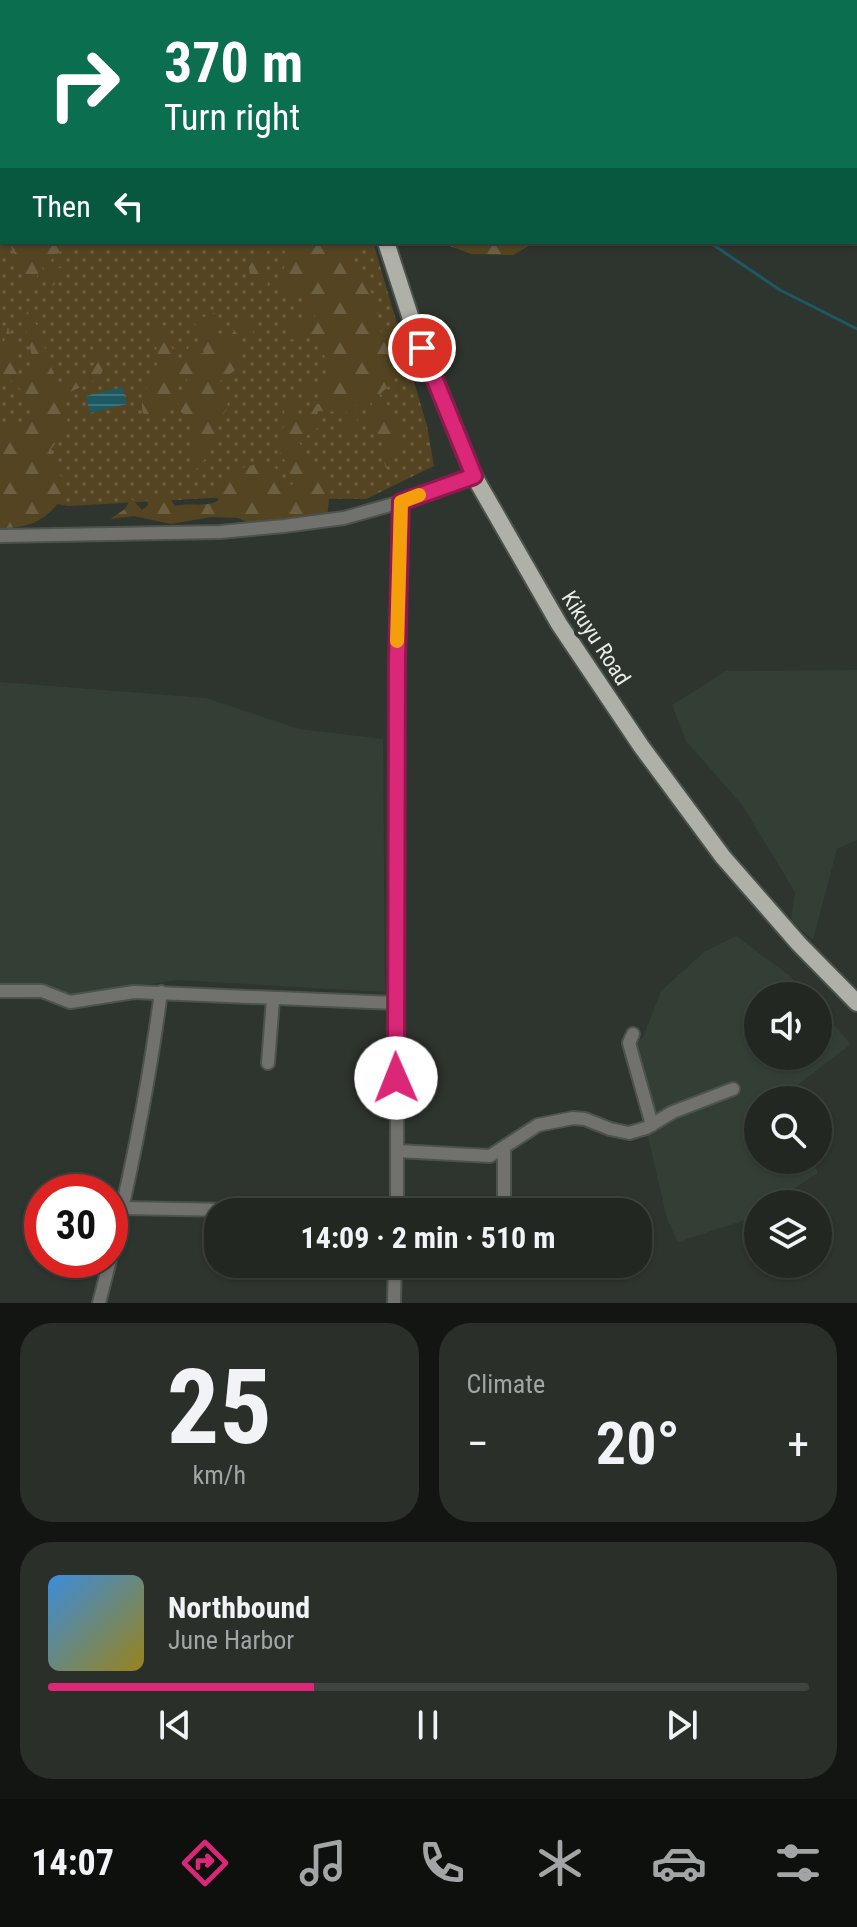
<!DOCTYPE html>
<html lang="en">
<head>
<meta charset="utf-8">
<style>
	:root { --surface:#222722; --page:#2a2f2a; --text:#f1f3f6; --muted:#a2a5a5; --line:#3f4440; --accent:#db2777 }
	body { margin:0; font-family:"Roboto Condensed",sans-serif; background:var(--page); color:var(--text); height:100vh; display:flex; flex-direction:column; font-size:30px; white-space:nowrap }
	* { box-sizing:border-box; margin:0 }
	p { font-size:26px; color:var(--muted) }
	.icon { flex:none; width:44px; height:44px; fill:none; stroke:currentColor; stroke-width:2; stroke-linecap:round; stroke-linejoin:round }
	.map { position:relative; height:1303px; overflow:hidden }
	.drawer { display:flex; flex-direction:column; gap:20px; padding:20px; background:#131513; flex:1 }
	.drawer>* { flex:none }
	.guide { position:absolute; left:0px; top:0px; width:858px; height:244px; box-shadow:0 2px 6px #0004,0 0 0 2px var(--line); background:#0b6e4f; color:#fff; overflow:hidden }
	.controls { position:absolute; left:744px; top:982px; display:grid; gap:16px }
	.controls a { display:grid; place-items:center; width:88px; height:88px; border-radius:50%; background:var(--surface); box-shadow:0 2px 6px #0004,0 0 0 2px var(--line); font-size:40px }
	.speed { position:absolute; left:24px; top:1174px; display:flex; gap:16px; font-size:40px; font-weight:700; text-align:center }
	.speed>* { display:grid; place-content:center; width:104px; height:104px; border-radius:50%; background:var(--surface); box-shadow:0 2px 6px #0004,0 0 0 2px var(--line); line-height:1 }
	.speed .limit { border:12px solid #d22; background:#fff; color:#111 }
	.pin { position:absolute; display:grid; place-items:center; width:68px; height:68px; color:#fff; margin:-34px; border:4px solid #fff; border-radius:50%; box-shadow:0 2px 8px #0007 }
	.me { position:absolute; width:88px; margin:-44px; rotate:359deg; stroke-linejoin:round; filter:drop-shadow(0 0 6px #0008) }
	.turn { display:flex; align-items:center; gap:28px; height:168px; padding:0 32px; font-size:36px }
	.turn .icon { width:104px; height:104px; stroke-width:2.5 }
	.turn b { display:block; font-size:56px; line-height:68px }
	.then { display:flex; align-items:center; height:76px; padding:0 32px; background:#0003; gap:16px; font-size:30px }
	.big { font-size:60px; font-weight:700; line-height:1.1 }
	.drawer .tile { flex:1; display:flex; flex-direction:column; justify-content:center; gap:12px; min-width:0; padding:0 28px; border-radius:32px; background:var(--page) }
	.drawer .dial { align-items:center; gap:0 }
	.dial b { font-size:104px; line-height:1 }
	.song { display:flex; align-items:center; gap:24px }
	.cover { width:96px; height:96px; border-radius:12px; background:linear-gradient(135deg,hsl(210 70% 55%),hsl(50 70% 35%)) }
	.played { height:8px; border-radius:4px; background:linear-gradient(90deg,var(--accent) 35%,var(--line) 35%) }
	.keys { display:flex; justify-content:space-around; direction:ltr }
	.heat { display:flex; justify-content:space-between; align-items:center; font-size:44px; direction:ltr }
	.drawer .tiles { flex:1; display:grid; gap:20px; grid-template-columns:1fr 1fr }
	.tile:last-child { grid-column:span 2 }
	.trip { position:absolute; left:204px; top:1198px; width:448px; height:80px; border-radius:32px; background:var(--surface); box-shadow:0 2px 6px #0004,0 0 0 2px var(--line); font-weight:700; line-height:80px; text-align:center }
	.menu { display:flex; height:128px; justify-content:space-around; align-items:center; background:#0e100e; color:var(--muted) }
	.menu .icon { width:56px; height:56px }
	.menu .active { color:var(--accent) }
	.menu b { font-size:36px; color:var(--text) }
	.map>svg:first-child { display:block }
	.built { fill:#333f35 }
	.grass { fill:url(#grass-dots) }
	.forest { fill:url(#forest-firs) }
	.water { fill:url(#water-rules) }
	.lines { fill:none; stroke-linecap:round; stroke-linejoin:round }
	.stream { stroke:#1d5962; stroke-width:3 }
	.minor-casing { stroke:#4c524c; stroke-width:16 }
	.major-casing { stroke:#4c524c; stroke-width:20 }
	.minor { stroke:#71726e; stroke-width:12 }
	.major { stroke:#afb1a9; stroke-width:16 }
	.route-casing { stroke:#8e194d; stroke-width:20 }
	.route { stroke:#db2777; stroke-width:14 }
	.slow { stroke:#f59e0b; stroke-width:14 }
	.labels { text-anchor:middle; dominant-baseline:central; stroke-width:8; stroke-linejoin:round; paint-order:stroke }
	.street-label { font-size:22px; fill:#e9ede9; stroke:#2e342e }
</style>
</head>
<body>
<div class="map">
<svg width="857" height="1303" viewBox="0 0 857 1303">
	<defs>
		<pattern id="grass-dots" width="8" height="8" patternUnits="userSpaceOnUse" patternTransform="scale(2)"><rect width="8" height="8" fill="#544422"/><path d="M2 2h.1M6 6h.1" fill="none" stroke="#6d5f42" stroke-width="1.8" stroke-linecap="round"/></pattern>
		<pattern id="forest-firs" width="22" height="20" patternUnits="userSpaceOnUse" patternTransform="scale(2)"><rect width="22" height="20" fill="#544422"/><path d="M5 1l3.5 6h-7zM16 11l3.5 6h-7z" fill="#6d5f42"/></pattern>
		<pattern id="water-rules" width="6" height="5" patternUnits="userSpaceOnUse" patternTransform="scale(2)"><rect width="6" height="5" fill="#1d5962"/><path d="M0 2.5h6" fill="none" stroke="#3e7178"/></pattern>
	</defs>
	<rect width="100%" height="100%" fill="#2e342e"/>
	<g class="built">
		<polygon points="857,670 857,840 837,849 813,940 791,921 795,892 742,805 686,741 672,705 726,671"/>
		<polygon points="0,682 206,698 299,729 383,739 385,992 178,980 36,1000 0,998"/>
		<polygon points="736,936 790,976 808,996 758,996 758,1056 818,1056 818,1007 851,1044 787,1093 790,1100 758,1100 758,1160 813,1160 818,1173 770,1204 758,1204 758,1212 745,1220 678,1242 667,1219 643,1115 624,1054 643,1037 661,991 704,952"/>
	</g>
	<g class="grass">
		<rect x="363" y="0" width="215" height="2"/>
		<polygon points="0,78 2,242 373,242 427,426 434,466 366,499 211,498 69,506 0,496"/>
	</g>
	<g class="forest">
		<polygon points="9,242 70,242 76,264 69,254 60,251 51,260 55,269 63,267 63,280 50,287 41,261 31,300 23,294 21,269"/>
		<polygon points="256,242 267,242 271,246 265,255 268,285 251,280 247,257 257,254 259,246"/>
		<path d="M282,242H347L358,269L378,305V326L384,337L392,338L396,353L391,384L379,395C404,422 408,439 386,468L381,454L390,442L369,427L372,403L366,397L354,408L360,430L346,432L347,412L317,411L319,427L299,442C317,473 335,473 327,515L250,523L238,518L211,517L171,524L134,516L110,519L125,509L131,498L142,510L148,505L146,494L168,495L175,506C192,502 201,508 218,501V483L226,472L257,464L276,468L284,487L293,484L288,466L280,453L279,431L287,424L284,412L287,399L296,400L297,422L307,418L312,407L320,403L327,394H309L301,387L318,383L323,376L338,378C330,367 313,334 306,329L299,340L286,339L288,324L297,318L314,323L315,315L302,307L306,298L286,292L277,279C287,270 287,254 282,242Z"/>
		<polygon points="439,242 536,242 513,255 471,254"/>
		<path d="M27,311L42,333L46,355L54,374L47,383H62L68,376L87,375L97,364L92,342L109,354C102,382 90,383 65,394L68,427L51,449L67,493C46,519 35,528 0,528V422L26,425L34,417C30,397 18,383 0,374V356L8,327L14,348L16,373L34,379C36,355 22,336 27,311Z"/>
		<path d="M218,312V333L229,338L243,318L255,322L252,339L246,328L241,342L240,367L220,381L229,398L226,410L216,426L210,453L194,472C191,455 194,439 194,422L181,412L178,403L187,386V374C175,390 172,408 159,422L143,413C137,381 171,374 152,337L156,320L167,328L171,345L178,360L185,358L190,343L195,353H204L194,320Z"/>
	</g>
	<polygon class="water" points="122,387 127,404 90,413 86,396"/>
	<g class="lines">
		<g class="stream">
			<polyline points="698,0 698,2"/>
			<polyline points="709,242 780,290 857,329"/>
		</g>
		<defs>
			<g id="minor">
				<polyline points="789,2 790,0"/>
				<polyline points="856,189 857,190"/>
				<polyline points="0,536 220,532 284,526 344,518 401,502 474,476"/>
				<polyline points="0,991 42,991 70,1002 134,992 395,1003"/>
				<polyline points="633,1034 629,1043 652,1125"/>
				<polyline points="268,1063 273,999"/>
				<polyline points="504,1148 504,1212"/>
				<polyline points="398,1151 490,1156 538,1125 573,1118 585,1119 610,1129 629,1133 646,1128 673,1112 733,1089"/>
				<polyline points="124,1208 340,1212"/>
				<polyline points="397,1212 397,662 401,502"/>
				<path d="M99,1303C126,1200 147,1098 161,992"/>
				<polyline points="394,1303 395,1264"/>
			</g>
			<g id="major">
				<polyline points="326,0 327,2"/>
				<polyline points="386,242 413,325 474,476 559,624 641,746 723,857 799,944 857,1003"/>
			</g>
		</defs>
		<use href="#minor" class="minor-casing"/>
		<use href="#major" class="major-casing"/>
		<use href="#minor" class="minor"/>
		<use href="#major" class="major"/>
	</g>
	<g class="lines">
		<defs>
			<polyline id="route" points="396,1078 397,662 401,502 474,476 422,348"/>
		</defs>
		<use href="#route" class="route-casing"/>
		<use href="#route" class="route"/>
		<polyline class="slow" points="397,641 401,502 419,495"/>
	</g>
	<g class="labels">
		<g class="street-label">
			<text transform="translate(596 638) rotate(57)">Kikuyu Road</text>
		</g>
	</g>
</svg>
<div class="controls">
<a><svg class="icon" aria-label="sound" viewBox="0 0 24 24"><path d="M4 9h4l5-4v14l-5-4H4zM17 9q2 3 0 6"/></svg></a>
<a><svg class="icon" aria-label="search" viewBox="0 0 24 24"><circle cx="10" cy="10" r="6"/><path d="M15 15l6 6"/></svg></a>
<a><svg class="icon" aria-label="layers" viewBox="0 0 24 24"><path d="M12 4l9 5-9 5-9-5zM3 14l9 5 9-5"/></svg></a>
</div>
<div class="speed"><div class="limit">30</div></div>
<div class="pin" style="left:422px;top:348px;background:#d93025"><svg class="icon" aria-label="arrive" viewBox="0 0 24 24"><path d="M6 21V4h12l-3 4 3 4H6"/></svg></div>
<svg class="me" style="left:396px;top:1078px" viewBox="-20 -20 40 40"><circle r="19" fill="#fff"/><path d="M0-13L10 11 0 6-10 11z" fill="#db2777"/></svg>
<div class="trip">14:09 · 2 min · 510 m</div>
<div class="guide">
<div class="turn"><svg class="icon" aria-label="right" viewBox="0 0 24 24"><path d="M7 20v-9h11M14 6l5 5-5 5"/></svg><div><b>370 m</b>Turn right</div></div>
<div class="then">Then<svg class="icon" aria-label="left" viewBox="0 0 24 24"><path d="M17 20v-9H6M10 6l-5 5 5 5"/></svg></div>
</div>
</div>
<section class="drawer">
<div class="tiles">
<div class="tile dial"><b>25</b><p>km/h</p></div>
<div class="tile"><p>Climate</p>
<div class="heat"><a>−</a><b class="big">20°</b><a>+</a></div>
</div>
<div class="tile">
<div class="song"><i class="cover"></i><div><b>Northbound</b><p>June Harbor</p></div></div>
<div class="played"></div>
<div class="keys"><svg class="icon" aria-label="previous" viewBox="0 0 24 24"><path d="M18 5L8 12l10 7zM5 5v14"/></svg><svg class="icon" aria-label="pause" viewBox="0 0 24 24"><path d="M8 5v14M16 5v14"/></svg><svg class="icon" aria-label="next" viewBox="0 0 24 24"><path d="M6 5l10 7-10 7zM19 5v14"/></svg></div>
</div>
</div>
</section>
<nav class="menu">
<b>14:07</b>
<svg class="icon active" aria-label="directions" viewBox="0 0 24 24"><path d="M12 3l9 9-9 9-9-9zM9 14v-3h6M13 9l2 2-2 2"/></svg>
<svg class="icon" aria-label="music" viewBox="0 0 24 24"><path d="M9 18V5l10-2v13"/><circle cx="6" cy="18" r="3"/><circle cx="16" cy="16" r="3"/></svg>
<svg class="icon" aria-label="phone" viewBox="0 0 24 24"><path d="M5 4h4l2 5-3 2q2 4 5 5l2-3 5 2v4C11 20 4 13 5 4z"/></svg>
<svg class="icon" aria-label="climate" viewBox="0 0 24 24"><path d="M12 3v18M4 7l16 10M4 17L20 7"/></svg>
<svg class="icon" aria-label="car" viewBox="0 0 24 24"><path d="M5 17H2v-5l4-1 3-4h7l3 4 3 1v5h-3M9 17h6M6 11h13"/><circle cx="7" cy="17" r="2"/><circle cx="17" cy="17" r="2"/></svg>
<svg class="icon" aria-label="filters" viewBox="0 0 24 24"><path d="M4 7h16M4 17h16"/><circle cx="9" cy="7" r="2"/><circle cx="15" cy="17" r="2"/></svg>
</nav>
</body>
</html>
